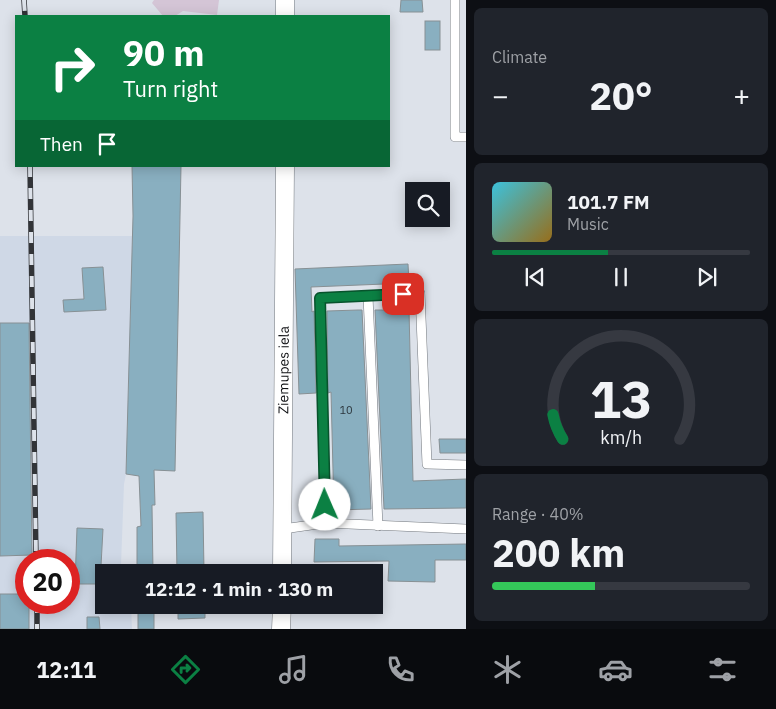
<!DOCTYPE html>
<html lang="en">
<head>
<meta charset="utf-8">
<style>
	:root { --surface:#171b24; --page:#20242c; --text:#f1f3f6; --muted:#9ea1a6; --line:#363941; --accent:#0b8043 }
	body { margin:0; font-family:"IBM Plex Sans",sans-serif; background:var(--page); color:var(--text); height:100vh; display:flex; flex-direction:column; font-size:19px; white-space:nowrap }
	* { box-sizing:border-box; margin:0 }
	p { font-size:16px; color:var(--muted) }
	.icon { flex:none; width:28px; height:28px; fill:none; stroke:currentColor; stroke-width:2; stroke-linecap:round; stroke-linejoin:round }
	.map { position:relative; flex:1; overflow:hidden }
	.panel { display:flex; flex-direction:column; gap:8px; padding:8px; background:#0d0f14; width:310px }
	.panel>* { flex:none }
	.top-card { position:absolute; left:15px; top:15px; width:375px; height:152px; border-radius:0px; box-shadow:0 2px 12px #0003; background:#0b8043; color:#fff; overflow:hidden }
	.fabs { position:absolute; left:405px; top:182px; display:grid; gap:10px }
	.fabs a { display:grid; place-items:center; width:45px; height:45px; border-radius:0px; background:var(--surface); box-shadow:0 2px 12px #0003; font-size:25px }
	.speed { position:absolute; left:15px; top:549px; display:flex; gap:10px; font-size:25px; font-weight:700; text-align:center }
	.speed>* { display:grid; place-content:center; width:65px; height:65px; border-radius:50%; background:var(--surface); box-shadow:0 2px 12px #0003; line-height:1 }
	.speed .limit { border:8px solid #d22; background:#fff; color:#111 }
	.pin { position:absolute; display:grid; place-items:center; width:42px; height:42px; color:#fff; margin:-21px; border-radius:10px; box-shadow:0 2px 8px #0006 }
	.me { position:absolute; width:55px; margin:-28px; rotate:359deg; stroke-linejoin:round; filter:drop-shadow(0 0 4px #0008) }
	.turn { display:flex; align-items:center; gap:18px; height:105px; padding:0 25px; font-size:22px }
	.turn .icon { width:65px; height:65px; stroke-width:2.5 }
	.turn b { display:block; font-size:35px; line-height:42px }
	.then { display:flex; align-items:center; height:48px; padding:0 25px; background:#0003; gap:10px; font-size:19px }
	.big { font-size:38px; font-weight:700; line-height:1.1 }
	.panel .card { flex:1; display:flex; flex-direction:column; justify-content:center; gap:8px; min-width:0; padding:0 18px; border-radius:8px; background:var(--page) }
	.panel .dial { align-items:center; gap:0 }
	.dial svg { height:130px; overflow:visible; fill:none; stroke:var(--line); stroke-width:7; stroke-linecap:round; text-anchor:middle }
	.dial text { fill:var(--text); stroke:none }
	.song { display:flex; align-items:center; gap:15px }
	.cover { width:60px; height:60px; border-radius:8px; background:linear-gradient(135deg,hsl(190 70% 55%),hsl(40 70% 35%)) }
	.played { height:5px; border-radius:2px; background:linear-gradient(90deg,var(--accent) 45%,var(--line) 45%) }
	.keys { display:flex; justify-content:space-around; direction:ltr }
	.heat { display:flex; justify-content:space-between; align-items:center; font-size:28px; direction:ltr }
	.charge { height:8px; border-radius:4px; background:linear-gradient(90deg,#34c759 40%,var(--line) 0) }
	.trip { position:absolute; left:95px; top:564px; width:288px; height:50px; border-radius:0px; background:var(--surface); box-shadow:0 2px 12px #0003; font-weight:700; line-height:50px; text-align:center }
	.menu { display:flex; height:80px; justify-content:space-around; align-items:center; background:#090b0e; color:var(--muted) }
	.menu .icon { width:35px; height:35px }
	.menu .selected { color:var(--accent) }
	.menu b { font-size:22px; color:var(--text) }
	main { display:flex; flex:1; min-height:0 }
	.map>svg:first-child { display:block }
	.built { fill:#cfd8e6; fill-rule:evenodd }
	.green { fill:#d4c5d6 }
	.building { fill:#89afc0; stroke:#879094 }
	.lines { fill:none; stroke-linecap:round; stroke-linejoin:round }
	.lane-casing { stroke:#73787e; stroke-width:10 }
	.street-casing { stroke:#73787e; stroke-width:19 }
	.lane { stroke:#fff; stroke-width:9 }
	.street { stroke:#fff; stroke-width:18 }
	.rail-casing { stroke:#323438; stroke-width:5.5 }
	.rail { stroke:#dde2ea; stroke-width:4; stroke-dasharray:11; stroke-linecap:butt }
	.route-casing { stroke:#07532c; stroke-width:12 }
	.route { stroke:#0b8043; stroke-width:9 }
	.labels { text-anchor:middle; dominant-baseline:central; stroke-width:4; stroke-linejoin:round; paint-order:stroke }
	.number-label { font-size:11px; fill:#2b363c }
	.street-label { font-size:14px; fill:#0c0d10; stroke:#dde2ea }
</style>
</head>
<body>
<main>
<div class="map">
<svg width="466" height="629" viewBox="0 0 466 629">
	<rect width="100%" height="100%" fill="#dde2ea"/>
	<path class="built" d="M0,236H133L126,474L124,484L121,565L123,572H104V605H131L132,629H0ZM26,560H69V602H26Z"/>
	<polygon class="green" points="154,0 219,0 217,15 183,11 175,16 163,16 152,3"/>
	<g class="building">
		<polygon points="401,0 422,0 423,12 400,12"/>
		<rect x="425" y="21" width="15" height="29"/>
		<polygon points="132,166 181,166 175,471 154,470 155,505 152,505 153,572 137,572 137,527 141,526 139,476 126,474 133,216"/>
		<polygon points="408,264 409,283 311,287 312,312 314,311 316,393 299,394 295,269"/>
		<polygon points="103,267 106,310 64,312 63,300 84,299 82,268"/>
		<polygon points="358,310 362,310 371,509 334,510 331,392 328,393 327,311"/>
		<polygon points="375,310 409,310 413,481 466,479 466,508 384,509"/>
		<polygon points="0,323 29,323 32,555 0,556"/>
		<polygon points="439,439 466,439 466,453 440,453"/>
		<polygon points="203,512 204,572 177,572 176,513"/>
		<polygon points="77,528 103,529 100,584 75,584"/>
		<polygon points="315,539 339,539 339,546 466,544 466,560 435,560 435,582 388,581 389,561 314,562"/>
		<polygon points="0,594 26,594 26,602 29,602 29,629 0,629"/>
		<rect x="138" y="605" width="16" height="24"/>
		<polygon points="178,605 205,605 205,618 178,619"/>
		<polygon points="87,617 99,617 100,629 87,629"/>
	</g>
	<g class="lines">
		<defs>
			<g id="lane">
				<polyline points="455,0 455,137 466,137"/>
				<polyline points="368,296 378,526"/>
				<polyline points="325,523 320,298 420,293 427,464 466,465"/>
				<polyline points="283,529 325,523 466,529"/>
			</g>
			<g id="street">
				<polyline points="285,16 285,0"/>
				<path id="s1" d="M282,572L285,166"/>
				<polyline points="281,629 282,605"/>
			</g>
		</defs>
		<use href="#lane" class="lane-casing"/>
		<use href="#street" class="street-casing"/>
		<use href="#lane" class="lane"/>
		<use href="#street" class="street"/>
		<defs>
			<g id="rail">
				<polyline points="24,0 25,16"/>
				<polyline points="30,166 36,560"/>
				<polyline points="37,602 37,629"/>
			</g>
		</defs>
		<use href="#rail" class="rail-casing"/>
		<use href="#rail" class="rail"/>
	</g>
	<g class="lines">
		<defs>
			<polyline id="route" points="325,505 320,298 403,294"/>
		</defs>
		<use href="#route" class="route-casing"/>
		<use href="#route" class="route"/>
	</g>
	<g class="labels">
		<g class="number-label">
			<text x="346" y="410">10</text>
		</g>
		<g class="street-label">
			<text stroke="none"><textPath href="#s1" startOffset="202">Ziemupes iela</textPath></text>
		</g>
	</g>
</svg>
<div class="fabs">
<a><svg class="icon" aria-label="search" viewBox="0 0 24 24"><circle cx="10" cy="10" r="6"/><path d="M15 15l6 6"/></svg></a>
</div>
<div class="speed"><div class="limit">20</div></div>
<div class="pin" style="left:403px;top:294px;background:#d93025"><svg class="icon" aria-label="arrive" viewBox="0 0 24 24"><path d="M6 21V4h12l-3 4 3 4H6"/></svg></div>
<svg class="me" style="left:325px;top:505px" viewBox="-20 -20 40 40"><circle r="19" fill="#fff"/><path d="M0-13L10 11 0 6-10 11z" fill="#0b8043"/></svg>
<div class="trip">12:12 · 1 min · 130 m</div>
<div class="top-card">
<div class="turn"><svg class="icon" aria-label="right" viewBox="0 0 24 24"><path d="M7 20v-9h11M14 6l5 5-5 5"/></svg><div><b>90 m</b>Turn right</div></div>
<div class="then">Then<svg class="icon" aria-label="arrive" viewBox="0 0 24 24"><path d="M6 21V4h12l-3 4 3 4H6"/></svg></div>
</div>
</div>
<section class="panel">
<div class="card"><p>Climate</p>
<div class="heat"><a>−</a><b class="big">20°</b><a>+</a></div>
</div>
<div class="card">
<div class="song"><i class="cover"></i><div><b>101.7 FM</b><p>Music</p></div></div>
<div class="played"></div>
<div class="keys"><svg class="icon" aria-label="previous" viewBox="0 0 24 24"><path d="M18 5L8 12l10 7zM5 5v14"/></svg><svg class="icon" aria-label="pause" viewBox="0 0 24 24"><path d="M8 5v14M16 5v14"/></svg><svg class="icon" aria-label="next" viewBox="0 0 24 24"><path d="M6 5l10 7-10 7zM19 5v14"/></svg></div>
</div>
<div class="card dial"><svg viewBox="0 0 100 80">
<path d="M14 69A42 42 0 1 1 86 69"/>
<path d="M14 69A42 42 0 0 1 8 54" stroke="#0b8043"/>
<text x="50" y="56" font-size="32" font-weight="700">13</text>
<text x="50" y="72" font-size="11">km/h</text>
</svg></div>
<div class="card"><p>Range · 40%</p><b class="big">200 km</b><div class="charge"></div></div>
</section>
</main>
<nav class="menu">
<b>12:11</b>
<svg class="icon selected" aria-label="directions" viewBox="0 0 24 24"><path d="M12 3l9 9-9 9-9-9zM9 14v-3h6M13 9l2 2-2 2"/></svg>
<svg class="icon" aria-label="music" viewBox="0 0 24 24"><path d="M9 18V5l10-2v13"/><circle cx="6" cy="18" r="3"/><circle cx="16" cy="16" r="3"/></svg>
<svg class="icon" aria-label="phone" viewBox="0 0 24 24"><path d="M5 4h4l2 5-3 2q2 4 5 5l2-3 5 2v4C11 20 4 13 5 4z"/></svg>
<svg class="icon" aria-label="climate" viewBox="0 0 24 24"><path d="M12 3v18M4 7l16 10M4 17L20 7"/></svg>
<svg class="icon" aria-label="car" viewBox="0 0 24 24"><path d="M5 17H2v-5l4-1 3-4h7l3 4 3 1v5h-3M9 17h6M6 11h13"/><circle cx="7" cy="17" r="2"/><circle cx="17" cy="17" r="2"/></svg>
<svg class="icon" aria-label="filters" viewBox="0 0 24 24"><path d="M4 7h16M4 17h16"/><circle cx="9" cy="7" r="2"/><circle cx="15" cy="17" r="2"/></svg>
</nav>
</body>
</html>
